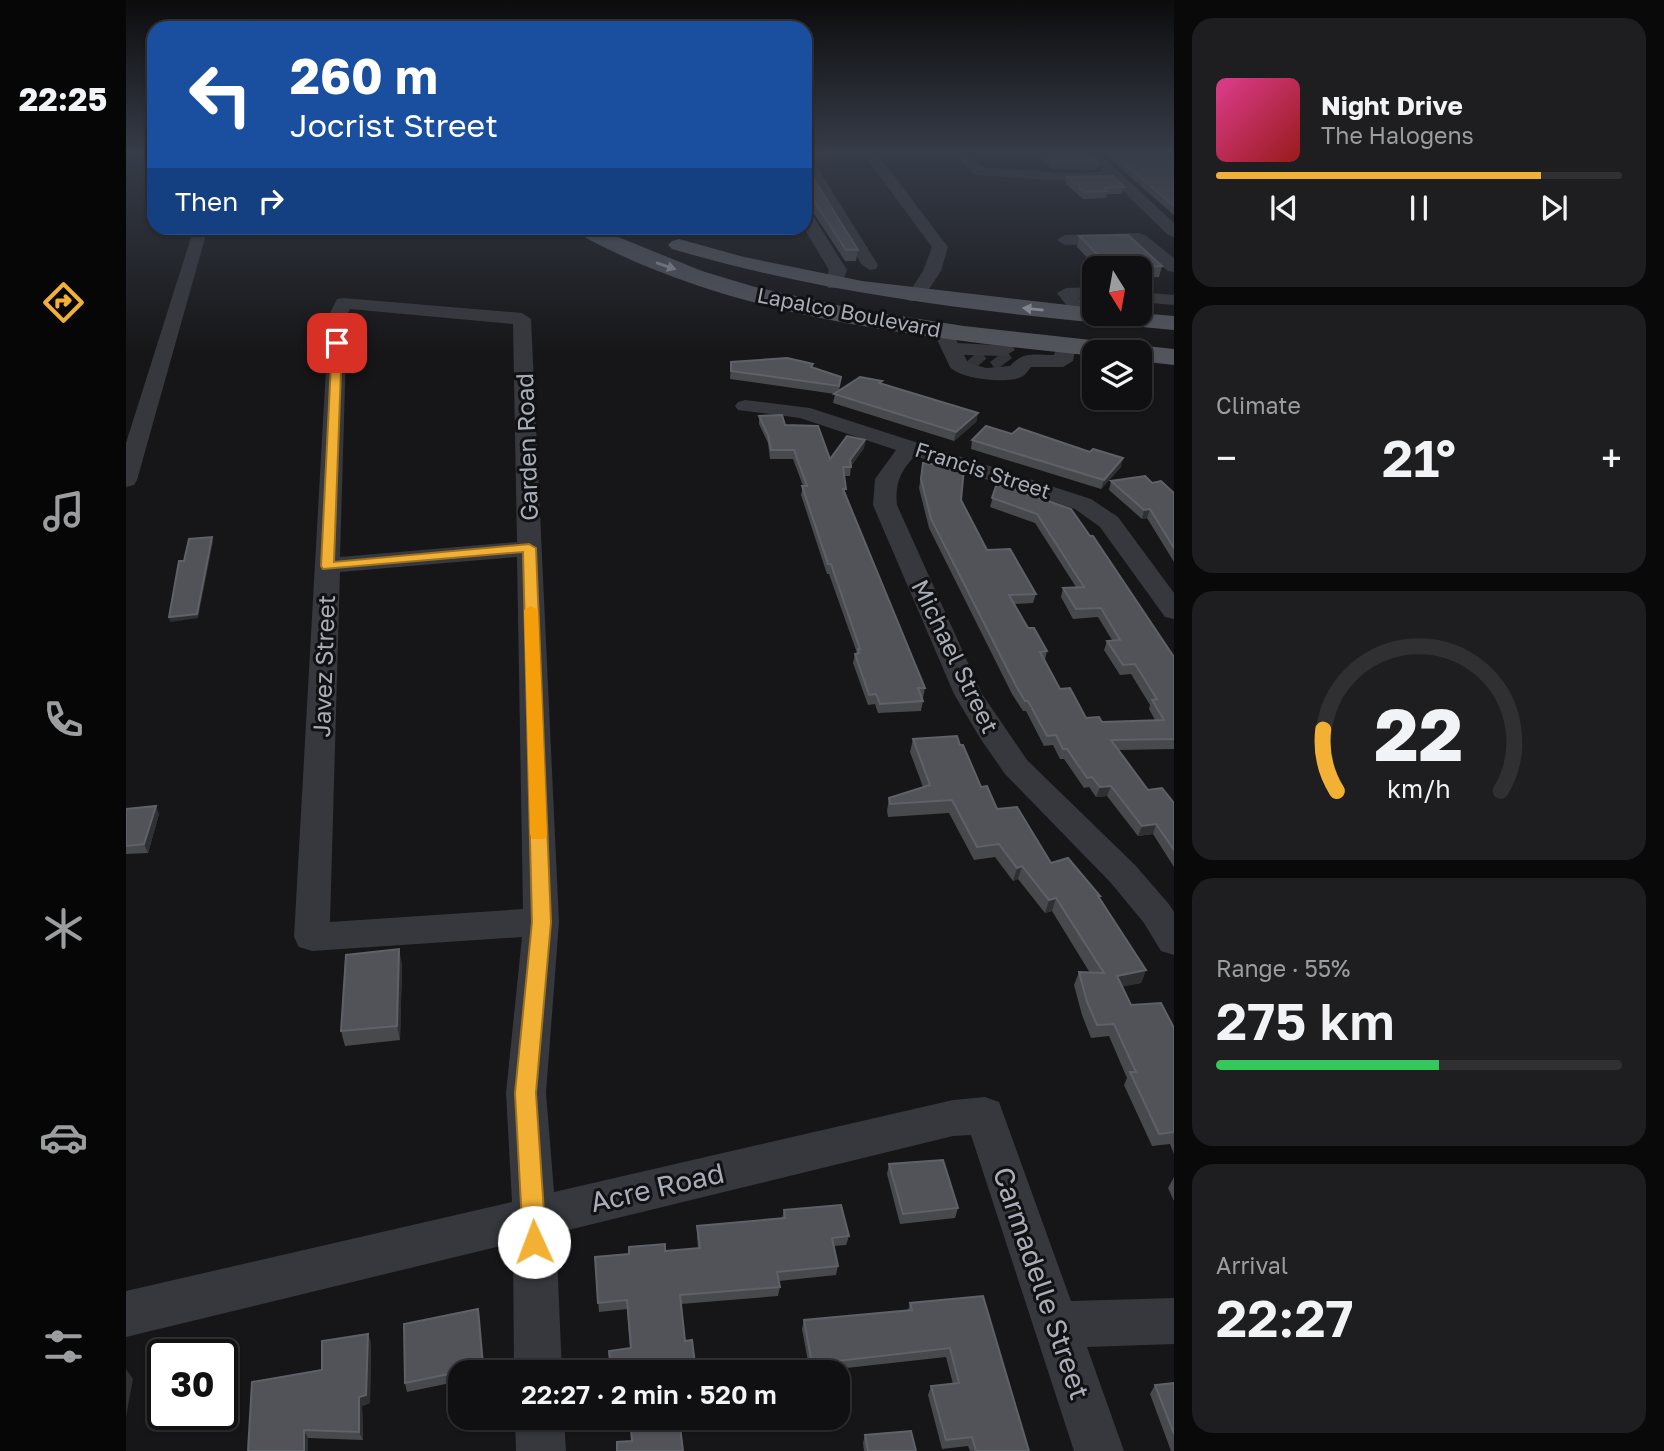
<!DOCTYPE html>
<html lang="en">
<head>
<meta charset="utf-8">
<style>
	:root { --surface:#101012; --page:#1e1e20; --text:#f1f3f6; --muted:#9c9d9f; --line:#303032; --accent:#f2b134 }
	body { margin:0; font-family:"Golos Text",sans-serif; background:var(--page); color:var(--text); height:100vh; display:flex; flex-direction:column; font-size:26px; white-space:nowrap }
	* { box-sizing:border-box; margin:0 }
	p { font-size:23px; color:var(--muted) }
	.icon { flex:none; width:38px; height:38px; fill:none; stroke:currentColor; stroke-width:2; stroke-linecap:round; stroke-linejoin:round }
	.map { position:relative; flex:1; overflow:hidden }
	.drawer { display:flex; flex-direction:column; gap:18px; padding:18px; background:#09090a; width:490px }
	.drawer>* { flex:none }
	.guide { position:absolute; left:21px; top:21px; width:665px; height:214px; border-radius:21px; box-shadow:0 2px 5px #0004,0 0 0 2px var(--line); background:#1a4fa0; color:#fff; overflow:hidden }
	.needle { width:46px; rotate:169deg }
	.controls { position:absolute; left:956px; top:256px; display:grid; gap:14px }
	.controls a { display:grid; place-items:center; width:70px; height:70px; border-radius:14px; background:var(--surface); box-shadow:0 2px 5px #0004,0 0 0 2px var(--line); font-size:35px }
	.speed { position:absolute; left:21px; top:1339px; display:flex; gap:14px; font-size:35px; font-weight:700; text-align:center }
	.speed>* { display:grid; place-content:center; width:91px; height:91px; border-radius:50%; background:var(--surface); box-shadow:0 2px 5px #0004,0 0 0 2px var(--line); line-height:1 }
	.speed .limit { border:4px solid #111; border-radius:10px; background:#fff; color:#111 }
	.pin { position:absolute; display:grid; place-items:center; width:60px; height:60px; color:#fff; margin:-30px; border-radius:14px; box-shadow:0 4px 10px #0006 }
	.me { position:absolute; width:77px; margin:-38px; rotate:358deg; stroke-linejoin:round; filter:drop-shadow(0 0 5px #0008) }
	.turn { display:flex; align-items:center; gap:24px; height:147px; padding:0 28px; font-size:32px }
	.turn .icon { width:91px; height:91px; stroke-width:2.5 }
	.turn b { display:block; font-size:49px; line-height:60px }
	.then { display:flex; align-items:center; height:66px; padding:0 28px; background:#0003; gap:14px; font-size:26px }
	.big { font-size:52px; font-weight:600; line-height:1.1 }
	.drawer .card { flex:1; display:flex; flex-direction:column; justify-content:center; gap:10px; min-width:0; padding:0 24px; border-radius:21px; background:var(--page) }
	.drawer .dial { align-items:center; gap:0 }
	.dial svg { height:182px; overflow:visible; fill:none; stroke:var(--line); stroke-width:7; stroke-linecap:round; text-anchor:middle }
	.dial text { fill:var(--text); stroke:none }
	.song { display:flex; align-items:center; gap:21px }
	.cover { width:84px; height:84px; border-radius:10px; background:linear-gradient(135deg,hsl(330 70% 55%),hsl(0 70% 35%)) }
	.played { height:7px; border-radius:4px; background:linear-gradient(90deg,var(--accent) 80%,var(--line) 80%) }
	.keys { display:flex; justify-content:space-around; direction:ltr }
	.heat { display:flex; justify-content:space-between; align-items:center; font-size:38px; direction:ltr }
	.charge { height:10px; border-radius:5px; background:linear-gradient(90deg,#34c759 55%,var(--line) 0) }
	.trip { position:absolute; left:322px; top:1360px; width:402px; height:70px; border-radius:21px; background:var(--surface); box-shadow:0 2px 5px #0004,0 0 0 2px var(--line); font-weight:600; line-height:70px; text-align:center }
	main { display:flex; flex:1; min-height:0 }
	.tabs { display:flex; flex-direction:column; width:126px; justify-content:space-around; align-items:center; background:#060607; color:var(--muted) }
	.tabs .icon { width:49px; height:49px }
	.tabs .current { color:var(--accent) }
	.tabs b { font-size:32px; color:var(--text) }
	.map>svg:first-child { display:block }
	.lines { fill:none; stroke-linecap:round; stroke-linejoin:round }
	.minor-tunnel { stroke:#333438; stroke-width:20; stroke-dasharray:20 10; stroke-linecap:butt }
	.minor { fill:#37383d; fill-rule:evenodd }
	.major { fill:#53555c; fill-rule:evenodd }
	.wall { fill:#47494d }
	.shaded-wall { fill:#2f3033 }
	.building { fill:#525359; stroke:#5f6168; stroke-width:2 }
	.oneway { fill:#979ba6 }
	.route { fill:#f2b134; stroke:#9d7322; stroke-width:2 }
	.slow { fill:#f59e0b }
	.labels { text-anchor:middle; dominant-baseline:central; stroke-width:6; stroke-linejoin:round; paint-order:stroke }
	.far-street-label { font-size:21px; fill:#a8adb8; stroke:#111113 }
	.street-label { font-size:24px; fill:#a8adb8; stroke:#111113 }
	.near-street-label { font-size:28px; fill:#a8adb8; stroke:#111113 }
</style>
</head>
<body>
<main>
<nav class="tabs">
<b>22:25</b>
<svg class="icon current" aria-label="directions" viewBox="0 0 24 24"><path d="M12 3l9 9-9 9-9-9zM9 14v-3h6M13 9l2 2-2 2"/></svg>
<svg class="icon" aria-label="music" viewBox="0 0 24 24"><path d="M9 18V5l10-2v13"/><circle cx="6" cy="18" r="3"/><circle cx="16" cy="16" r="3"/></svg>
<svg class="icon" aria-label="phone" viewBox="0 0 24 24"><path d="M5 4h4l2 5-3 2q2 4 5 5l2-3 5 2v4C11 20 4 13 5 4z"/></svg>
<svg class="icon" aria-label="climate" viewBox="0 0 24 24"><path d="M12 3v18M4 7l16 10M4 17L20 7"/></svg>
<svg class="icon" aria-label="car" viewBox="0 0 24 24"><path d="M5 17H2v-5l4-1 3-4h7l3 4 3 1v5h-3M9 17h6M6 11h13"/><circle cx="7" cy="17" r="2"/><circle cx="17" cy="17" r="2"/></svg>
<svg class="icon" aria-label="filters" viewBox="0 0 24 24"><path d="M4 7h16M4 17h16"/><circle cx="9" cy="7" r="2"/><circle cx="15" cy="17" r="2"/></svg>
</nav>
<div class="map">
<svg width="1048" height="1451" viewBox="0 0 1048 1451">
	<rect width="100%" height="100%" fill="#161618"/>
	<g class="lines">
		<g class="minor-tunnel">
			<polyline points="872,356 878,364"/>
			<polyline points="846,357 853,365"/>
		</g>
		<g class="minor">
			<polygon points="735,151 749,151 822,247 815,271 795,301 783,301 780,297 797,271 806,247"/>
			<polygon points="825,151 840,151 856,167 938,173 977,172 956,151 971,151 1048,223 1048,237 1042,235 986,180 938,181 852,175 847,174"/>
			<polygon points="679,155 686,159 752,265 750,269 744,270 736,265 679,171"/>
			<polygon points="679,211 685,213 721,270 714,288 702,288 699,284 703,270 678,228"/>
			<polygon points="68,228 79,228 81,231 11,480 8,485 0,487 0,443"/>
			<polygon points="1013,233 1019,235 1048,258 1048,272 1042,271 1009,243 939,245 931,240 939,235"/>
			<polygon points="968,287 968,297 953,298 965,314 956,319 950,318 931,293 940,288"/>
			<polygon points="1013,292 1048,295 1048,305 1013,302"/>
			<path d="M217,298L396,313L405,319L433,922L420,1093L428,1192L827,1100L859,1097L873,1102L945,1301L1048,1298V1344L961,1347L998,1451H948L845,1135L827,1136L430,1233L436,1372H388L387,1243L0,1337V1291L386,1202L380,1093L396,937L186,951L173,947L168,937L203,315L211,299ZM224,309L387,324L391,542L214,557L221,315ZM391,557L397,909L204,922L214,572Z"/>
			<path d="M816,325L823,327L832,343L886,346L889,350L879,356L838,355L842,363L860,368L884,366C897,351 909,355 928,355L933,341L940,339L950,345L947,361L937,367H905C902,370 900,374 897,376C884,385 834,379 824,367L807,331Z"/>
			<path d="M619,400L684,408L965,499L992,517L1048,593V619L1039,617L974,527L949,509L789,456C774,471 769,484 771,505L856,694L901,760L1009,865L1042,903L1048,912V955L1035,951L1018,923L985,883L879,774L854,738L828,694L747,505L749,479L770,450L674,418L612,410L609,406L612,402Z"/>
			<polygon points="389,1418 438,1418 440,1451 390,1451"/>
		</g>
		<g class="major">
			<path d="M446,228H470L576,271L629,287L729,309L838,326L1048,349V365L1013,361V352H968V356C793,337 605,319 449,232Z"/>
			<path d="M553,239L618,257L736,281L968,308V313H1013L1048,316V330C875,314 713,298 546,249L542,245L546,241Z"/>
		</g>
	</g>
	<g class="wall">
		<polygon points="679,151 686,151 686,156 679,154"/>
		<polygon points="911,151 960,151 972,163 971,170 925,169 910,154"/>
		<polygon points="978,151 1048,151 1048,215 977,153"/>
		<polygon points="679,165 732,250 730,261 719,261 687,212 679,209"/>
		<polygon points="941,177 998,187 996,194 981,194 980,198 957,199 940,184"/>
		<polygon points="953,236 1036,266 1033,277 1013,278 1013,268 971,268 951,247"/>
		<polygon points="605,362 687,364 686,368 714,385 713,391 756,384 852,413 850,422 828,441 707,403 709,394 604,379"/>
		<polygon points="633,416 659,425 704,459 739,440 738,448 725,466 724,476 718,476 719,494 799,688 797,698 795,698 797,701 795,711 752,713 749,704 742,705 727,663 729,654 731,653 703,574 701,574 675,495 677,486 667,459 644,459 642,443 633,424"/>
		<polygon points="846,440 995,467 975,489 845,449"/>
		<polygon points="797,463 835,500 861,550 910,594 907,603 888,604 902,628 921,651 919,660 934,689 960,718 976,722 1029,720 1023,709 1024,705 1005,674 994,675 978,650 981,641 986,640 972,617 947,619 935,597 937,588 950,587 909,523 864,507 871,483 964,536 1048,657 1048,749 992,750 1022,790 1048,803 1048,867 1027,834 1012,836 981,796 970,797 963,787 958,788 938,759 934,759 927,745 918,746 900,711 897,711 886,694 803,528 793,488"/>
		<polygon points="985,481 1026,483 1048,493 1048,562 1021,518 1016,519 983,490"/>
		<polygon points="787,739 855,787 871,809 925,863 974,896 973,898 1020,970 1015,983 996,986 1005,1005 1048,1028 1048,1154 1044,1144 1026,1146 998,1085 1001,1078 983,1036 965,1038 956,1015 948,985 953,972 964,973 926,911 919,913 892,879 887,881 869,857 848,860 823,813 762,817 761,811 763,798 797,787 784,752"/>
		<polygon points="0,809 33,814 22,853 0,854"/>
		<polygon points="276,964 274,1040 219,1046 215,1031"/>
		<polygon points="763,1164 832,1208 829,1218 774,1224 761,1174"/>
		<polygon points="1048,1177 1048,1201 1042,1188"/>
		<polygon points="658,1210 723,1236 720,1245 708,1246 712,1266 710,1275 653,1281 654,1287 652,1296 555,1304 559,1341 570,1372 485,1372 483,1351 504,1348 501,1309 473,1312 469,1257 572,1249 571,1235 571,1226 656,1218"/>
		<polygon points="857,1296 903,1451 844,1451 842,1446 816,1449 802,1395 805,1386 827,1384 820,1357 684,1372 676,1329 678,1320 782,1311 784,1303"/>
		<polygon points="352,1309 359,1372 334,1372 334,1381 281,1392 279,1383"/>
		<polygon points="245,1342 244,1403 236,1406 237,1440 182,1438 122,1451 196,1370"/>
		<polygon points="1048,1383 1048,1451 1045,1451 1024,1394 1029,1385"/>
		<polygon points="503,1418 573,1418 554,1420 506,1441"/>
		<polygon points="739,1435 790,1451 738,1451 737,1443"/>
	</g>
	<g class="shaded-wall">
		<polygon points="852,413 850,422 828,441 830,432"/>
		<polygon points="739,440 738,448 723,468 724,460"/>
		<polygon points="997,458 995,467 975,489 978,480"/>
		<polygon points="1024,509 1021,518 1016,519 1018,510"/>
		<polygon points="86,537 87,542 72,618 44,622 43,617"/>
		<polygon points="985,786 981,796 970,797 974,787"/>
		<polygon points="30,806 33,814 22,853 18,844"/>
		<polygon points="1030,824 1027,834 1012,836 1016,826"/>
		<polygon points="896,866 892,879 887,881 891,868"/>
		<polygon points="930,898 926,911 919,913 923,900"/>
		<polygon points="273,949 276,964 274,1040 271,1026"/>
		<polygon points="1020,970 1015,983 986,989 991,976"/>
		<polygon points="352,1309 354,1318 359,1372 357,1367"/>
		<polygon points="242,1334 245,1342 244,1403 236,1406 237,1440 233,1432 233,1397"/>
		<polygon points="0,1369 7,1379 0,1417"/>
		<polygon points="178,1430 182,1438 182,1451 178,1451"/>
	</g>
	<g class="building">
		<polygon points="914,151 960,151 972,163 927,163"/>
		<polygon points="983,151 1048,151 1048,206"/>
		<polygon points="679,165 732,250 720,250 688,201 680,198 679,197"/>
		<polygon points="987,176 998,187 978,188 982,191 958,192 941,177"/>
		<polygon points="1002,235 1036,266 985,268 953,236"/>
		<polygon points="661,358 687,364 685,367 715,377 713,386 605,371 605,362"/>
		<polygon points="734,377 756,381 753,383 852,413 830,432 708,394"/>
		<polygon points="656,415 659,425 692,426 704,459 721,436 739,440 724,460 725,467 717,467 720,489 717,489 799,688 792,688 797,701 754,704 750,694 743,695 729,654 733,653 732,649 734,649 705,564 702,564 676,486 681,486 668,450 645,450 642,435 633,416"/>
		<polygon points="860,426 886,434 893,428 964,452 967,449 997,458 978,480 846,440"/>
		<polygon points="797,463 838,468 835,500 861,550 884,549 910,594 883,595 902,628 908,628 921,651 914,652 934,689 944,688 960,718 973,717 976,722 1038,720 1026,700 1031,699 1009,664 997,665 981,641 994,640 975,608 950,609 937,588 958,587 911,514 866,498 871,483 945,509 964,536 967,536 1048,657 1048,739 985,740 1022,790 1036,788 1048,803 1048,850 1030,824 1016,826 985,786 974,787 966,777 961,778 941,749 937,749 930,735 921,736 902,701 899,701 889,684 805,519 795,479"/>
		<polygon points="1019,476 1026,483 1035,481 1048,493 1048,548 1024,509 1018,510 985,481"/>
		<polygon points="86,537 71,614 43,617 53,561 58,561 63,539"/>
		<polygon points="831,736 834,745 837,745 855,787 861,786 871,809 891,807 925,863 942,858 974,896 972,896 1020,970 991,976 1005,1005 1035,1003 1048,1028 1048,1132 1033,1134 1004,1072 1010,1072 988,1024 971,1025 961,1002 953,972 978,973 930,898 923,900 896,866 891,868 873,844 851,847 826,800 764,804 763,798 804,785 787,739"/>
		<polygon points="30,806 18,844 0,846 0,809"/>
		<polygon points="273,949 271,1026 215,1031 220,955"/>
		<polygon points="817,1160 832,1208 777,1214 763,1164"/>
		<polygon points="715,1205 723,1236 706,1238 712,1266 651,1272 654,1287 554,1295 559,1341 566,1340 570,1372 494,1372 494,1369 485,1371 483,1351 505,1348 501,1300 472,1303 469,1257 503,1254 503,1247 539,1244 539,1251 574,1248 571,1226 659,1218 658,1210"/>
		<polygon points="857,1296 903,1451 850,1451 846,1437 820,1440 805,1386 833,1383 824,1348 686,1364 678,1320 786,1310 784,1303"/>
		<polygon points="352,1309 357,1367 279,1383 278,1324"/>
		<polygon points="242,1334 240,1395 233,1397 233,1432 178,1430 178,1451 122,1451 126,1382 196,1370 196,1341"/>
		<polygon points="648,1360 650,1372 629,1372 627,1363"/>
		<polygon points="1048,1383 1048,1434 1029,1385"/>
		<polygon points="504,1418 553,1418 557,1451 491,1451 491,1442 506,1441"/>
		<polygon points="785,1431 790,1451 742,1451 739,1435"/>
	</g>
	<defs><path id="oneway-solid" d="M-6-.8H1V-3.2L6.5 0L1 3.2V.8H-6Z" transform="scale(1.75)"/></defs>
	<g class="oneway">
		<use href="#oneway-solid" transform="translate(540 266) rotate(19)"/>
		<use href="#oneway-solid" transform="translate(907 309) rotate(-174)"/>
	</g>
	<linearGradient id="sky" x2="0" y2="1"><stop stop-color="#0c0c0d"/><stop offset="0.43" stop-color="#363c48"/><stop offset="1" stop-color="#363c48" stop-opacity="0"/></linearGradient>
	<rect width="1048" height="354" fill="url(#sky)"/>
	<polygon class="route" points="211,340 216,343 208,562 403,544 410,548 425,922 410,1093 420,1242 417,1250 408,1253 400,1250 397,1242 389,1093 406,922 397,552 197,569 195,566 206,343"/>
	<polygon class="slow" points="405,606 412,610 421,834 419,839 406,839 404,834 398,610"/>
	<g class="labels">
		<g class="far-street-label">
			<text transform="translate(723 312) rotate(11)">Lapalco Boulevard</text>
			<text transform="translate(857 470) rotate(18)">Francis Street</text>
		</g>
		<g class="street-label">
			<text transform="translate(400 447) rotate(-92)">Garden Road</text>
			<text transform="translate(830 656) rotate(64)">Michael Street</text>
			<text transform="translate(197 666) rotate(-88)">Javez Street</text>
		</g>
		<g class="near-street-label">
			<text transform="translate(531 1187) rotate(-13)">Acre Road</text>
			<text transform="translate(916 1283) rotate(71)">Carmadelle Street</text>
		</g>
	</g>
</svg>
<div class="controls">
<a><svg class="needle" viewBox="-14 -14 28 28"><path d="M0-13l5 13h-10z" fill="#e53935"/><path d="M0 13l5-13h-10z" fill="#9c9d9f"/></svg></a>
<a><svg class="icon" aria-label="layers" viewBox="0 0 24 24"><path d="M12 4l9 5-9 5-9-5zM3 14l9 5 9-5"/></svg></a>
</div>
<div class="speed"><div class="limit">30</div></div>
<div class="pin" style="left:211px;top:343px;background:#d93025"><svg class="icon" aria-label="arrive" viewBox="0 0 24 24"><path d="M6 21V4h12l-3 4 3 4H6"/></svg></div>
<svg class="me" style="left:408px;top:1242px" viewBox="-20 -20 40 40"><circle r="19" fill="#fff"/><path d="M0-13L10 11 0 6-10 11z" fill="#f2b134"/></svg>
<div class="trip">22:27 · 2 min · 520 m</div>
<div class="guide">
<div class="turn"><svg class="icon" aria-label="left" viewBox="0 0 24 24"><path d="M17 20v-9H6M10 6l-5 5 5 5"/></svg><div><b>260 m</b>Jocrist Street</div></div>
<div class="then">Then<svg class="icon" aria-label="right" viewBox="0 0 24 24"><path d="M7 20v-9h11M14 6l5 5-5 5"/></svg></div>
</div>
</div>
<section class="drawer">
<div class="card">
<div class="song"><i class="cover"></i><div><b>Night Drive</b><p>The Halogens</p></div></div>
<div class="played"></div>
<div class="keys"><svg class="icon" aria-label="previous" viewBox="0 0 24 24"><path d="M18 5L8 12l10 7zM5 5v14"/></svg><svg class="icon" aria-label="pause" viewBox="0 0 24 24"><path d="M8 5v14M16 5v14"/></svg><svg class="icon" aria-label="next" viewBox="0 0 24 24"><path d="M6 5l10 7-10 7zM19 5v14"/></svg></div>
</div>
<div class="card"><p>Climate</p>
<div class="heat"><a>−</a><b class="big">21°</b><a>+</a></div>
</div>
<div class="card dial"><svg viewBox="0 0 100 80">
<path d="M14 69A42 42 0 1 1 86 69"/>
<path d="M14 69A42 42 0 0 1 8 42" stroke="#f2b134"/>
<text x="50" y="56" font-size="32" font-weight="700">22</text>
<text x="50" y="72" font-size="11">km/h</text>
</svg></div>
<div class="card"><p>Range · 55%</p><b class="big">275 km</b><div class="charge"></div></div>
<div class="card"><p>Arrival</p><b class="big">22:27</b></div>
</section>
</main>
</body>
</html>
